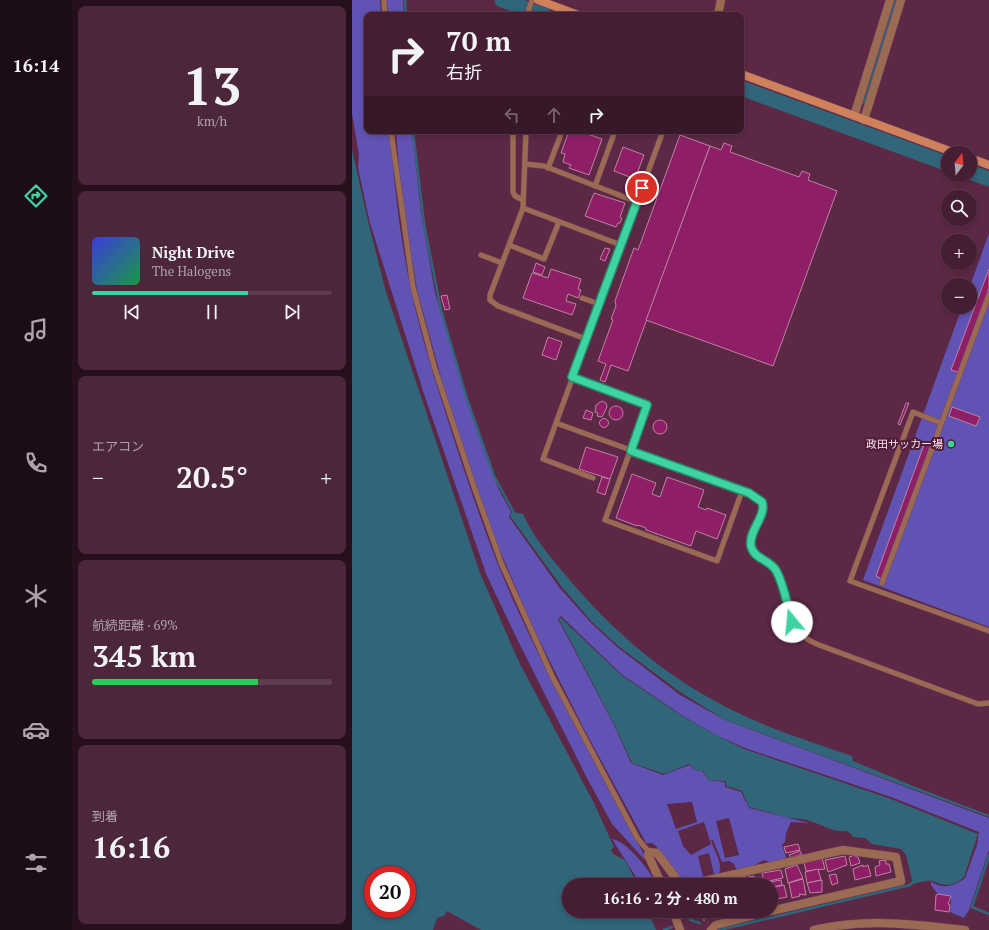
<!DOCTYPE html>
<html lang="ja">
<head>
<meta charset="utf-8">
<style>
	:root { --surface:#451e34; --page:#4c273c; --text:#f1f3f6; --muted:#b0a2ac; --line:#5d3c4f; --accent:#3ed4a2 }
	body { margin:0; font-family:"PT Serif","Noto Sans JP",serif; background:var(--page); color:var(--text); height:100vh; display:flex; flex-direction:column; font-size:15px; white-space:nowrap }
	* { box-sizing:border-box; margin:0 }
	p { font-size:13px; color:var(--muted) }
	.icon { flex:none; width:22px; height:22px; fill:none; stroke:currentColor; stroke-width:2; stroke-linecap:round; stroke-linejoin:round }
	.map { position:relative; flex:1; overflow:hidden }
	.sheet { display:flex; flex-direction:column; gap:6px; padding:6px; background:#26101d; width:280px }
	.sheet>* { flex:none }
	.banner { position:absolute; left:12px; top:12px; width:380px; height:122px; border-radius:8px; box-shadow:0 2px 6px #0003,0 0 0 1px var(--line); background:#451e34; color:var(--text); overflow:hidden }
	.needle { width:26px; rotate:16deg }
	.tools { position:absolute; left:589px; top:146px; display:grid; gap:8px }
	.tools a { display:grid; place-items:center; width:36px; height:36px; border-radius:50%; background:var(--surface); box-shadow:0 2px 6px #0003,0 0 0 1px var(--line); font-size:20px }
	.speed { position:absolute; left:12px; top:866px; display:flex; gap:8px; font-size:20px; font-weight:700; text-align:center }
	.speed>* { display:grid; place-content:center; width:52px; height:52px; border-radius:50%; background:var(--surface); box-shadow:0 2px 6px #0003,0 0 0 1px var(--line); line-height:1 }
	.speed .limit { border:6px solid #d22; background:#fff; color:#111 }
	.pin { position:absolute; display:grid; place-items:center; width:34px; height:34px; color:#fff; margin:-17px; border:2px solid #fff; border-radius:50%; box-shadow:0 1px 4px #0007 }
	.me { position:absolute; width:44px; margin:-22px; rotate:343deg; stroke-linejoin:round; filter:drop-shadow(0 0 3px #0008) }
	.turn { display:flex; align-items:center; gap:14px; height:84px; padding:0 16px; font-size:18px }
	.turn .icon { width:52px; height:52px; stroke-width:2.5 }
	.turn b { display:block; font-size:28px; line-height:34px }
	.lanes { display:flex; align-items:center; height:38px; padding:0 16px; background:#0003; justify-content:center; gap:20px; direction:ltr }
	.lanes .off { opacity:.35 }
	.big { font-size:30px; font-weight:700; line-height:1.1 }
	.sheet .tile { flex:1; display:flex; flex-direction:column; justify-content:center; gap:6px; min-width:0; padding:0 14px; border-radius:8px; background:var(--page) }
	.sheet .dial { align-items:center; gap:0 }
	.dial b { font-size:52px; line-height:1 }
	.song { display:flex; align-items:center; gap:12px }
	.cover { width:48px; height:48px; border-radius:6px; background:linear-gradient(135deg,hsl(240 70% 55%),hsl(140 70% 35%)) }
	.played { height:4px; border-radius:2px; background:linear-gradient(90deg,var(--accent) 65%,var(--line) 65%) }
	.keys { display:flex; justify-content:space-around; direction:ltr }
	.heat { display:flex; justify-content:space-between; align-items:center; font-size:22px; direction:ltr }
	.charge { height:6px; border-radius:3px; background:linear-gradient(90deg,#34c759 69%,var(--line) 0) }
	.trip { position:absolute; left:210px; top:878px; width:216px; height:40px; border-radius:20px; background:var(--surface); box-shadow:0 2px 6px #0003,0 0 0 1px var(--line); font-weight:700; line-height:40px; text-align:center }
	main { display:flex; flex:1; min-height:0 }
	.tab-bar { display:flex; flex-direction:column; width:72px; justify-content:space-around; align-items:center; background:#1c0c15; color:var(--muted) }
	.tab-bar .icon { width:28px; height:28px }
	.tab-bar .active { color:var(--accent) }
	.tab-bar b { font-size:18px; color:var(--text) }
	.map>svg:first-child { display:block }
	.green { fill:#6053b3; fill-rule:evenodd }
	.water { fill:#316579; fill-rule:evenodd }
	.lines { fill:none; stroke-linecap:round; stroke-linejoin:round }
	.stream { stroke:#316579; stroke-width:2.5 }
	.river { stroke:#316579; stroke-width:15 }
	.building { fill:#8e1f66; stroke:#bf82a3 }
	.lane-casing { stroke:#764661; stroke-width:6 }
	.street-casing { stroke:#764661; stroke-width:9 }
	.secondary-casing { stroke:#764661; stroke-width:9 }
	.path { stroke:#9c728a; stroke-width:1.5; stroke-dasharray:2 3; stroke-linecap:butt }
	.lane { stroke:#9b6a52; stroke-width:5 }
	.street { stroke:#9b6a52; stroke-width:8 }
	.secondary { stroke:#cf815b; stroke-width:8 }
	.route-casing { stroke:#288a69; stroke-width:10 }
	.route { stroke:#3ed4a2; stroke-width:7 }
	.poi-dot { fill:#3ed4a2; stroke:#501d3b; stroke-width:1.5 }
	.labels { text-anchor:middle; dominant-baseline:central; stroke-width:4; stroke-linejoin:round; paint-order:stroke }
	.poi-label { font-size:11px; fill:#fde2f0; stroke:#501d3b; text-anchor:end }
</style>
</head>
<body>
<main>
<nav class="tab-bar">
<b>16:14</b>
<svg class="icon active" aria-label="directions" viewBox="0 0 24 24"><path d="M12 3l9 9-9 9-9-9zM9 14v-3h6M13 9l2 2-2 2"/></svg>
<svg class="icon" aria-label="music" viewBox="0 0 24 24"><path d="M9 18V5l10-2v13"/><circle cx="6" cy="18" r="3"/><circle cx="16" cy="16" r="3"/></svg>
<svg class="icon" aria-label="phone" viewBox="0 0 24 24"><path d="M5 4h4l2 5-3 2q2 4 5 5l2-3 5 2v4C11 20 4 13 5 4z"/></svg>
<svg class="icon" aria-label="climate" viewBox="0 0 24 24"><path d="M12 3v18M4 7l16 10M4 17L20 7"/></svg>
<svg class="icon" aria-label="car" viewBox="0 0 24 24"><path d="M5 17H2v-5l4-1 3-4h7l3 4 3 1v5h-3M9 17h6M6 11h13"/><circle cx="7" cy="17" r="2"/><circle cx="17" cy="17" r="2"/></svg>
<svg class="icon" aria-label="filters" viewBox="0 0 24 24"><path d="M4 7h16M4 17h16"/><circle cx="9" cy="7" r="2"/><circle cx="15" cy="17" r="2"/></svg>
</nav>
<section class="sheet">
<div class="tile dial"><b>13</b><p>km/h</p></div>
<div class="tile">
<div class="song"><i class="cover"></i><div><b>Night Drive</b><p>The Halogens</p></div></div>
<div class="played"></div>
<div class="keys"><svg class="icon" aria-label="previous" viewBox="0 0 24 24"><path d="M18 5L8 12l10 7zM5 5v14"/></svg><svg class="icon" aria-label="pause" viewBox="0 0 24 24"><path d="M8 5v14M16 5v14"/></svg><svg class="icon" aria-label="next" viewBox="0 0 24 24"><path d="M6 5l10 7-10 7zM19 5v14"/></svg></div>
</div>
<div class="tile"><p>エアコン</p>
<div class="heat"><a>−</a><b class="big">20.5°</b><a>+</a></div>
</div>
<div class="tile"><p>航続距離 · 69%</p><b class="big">345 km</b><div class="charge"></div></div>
<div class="tile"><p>到着</p><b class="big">16:16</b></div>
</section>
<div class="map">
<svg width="637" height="930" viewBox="0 0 637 930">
	<rect width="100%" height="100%" fill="#5c2846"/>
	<g class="green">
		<path d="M0,0H28L29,15H15V131H38C42,184 48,238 59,290C71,346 90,401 107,455C125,509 143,562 167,613C206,697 251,778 295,860L292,859L260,824L235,778L166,641L135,576L72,394L18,223L6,168L7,155L0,113Z"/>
		<polygon points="35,0 51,0 52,15 36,15"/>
		<path d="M44,131H60L69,213L83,293L120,416L146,488L159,512L157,517L207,587L239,623L265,647L328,695L373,720L637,818V850L617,910L612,918L598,912L599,898L585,893L579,885V882C593,889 600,887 613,878L625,845L627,832L539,797L393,748L364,735L331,716L269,674L209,616L206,619L261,723L279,763L311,775L338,765L343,770L350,771L356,780L373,782V787L389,792L397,808L457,823L439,822L434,833L433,842L430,845L435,860L421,864L412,860L396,869L385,871L382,864L377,861L370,862L361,840H359C361,850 373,865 366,875L333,883L320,870L304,846L300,843H294L232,729L182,630L136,523L95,399L65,290L49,190ZM340,802L345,822L324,829L315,804ZM377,818L387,855L373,858L364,821ZM352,822L359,844L339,855L331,846L326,831ZM357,853L362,874L351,877L346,856Z"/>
		<polygon points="637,233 637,627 511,580 610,307 618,307 618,286"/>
		<path d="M260,839C275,841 298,871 305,885H289Z"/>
	</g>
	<g class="water">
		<path d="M0,149L16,221L34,292L128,573L167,662L242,803L262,847L259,850L261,854L273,860L286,885H217V911H296L304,930H129L95,911L92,916L85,918L81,930H0ZM21,875H55V909H21Z"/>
		<path d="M160,512L171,514C183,541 203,562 222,585C271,642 328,687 397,718C430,733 466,744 500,756L501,761L566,788L637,815V817L373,720L328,692L266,646L239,621L209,586L158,516Z"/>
		<path d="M209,618L269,675L330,716L364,735L392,749L539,799L626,834L612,877C599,888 594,886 580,881C575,880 566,883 561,884L554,855L549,849L520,844L513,838L501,837L496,831C483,833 470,825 458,821C450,818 441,819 433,817C421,814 409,810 397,807L390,791L374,786V781L356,780L351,771L343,770L338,764L312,774L280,763L261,722L207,619Z"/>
	</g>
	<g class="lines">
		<g class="stream">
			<polyline points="53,0 54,15"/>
			<polyline points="199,15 199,14"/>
			<polyline points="512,103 544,0"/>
			<polyline points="503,130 505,126"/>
			<polyline points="61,131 72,224 89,310 115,399 142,476 162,513"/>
			<polyline points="637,856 620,907 637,914"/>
			<polyline points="338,920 348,923"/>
			<polyline points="312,930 320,927"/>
			<polyline points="367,930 558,885 562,881"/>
		</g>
		<g class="river">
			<polyline points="150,0 192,15"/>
			<polyline points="389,88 596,164"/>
			<polyline points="618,172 637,179"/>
		</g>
	</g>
	<g class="building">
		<polygon points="217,131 227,131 250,139 237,175 217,168 219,165 211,162 213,154 209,153"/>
		<polygon points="328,135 358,146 276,371 259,365 253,382 248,380 254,364 246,361 261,320 259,319 264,306 263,301 282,248 286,250"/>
		<polygon points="372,143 380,146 378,152 447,177 450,171 458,174 456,180 485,191 421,366 294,320 358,146 369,150"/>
		<polygon points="271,147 292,155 283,179 262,171"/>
		<polygon points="242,193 273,203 268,217 270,218 268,223 266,223 264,227 233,216"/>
		<polygon points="253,248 258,249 253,261 248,259"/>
		<polygon points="184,263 193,267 190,275 181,272"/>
		<polygon points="199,269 229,279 226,289 229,290 226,298 216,294 214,301 224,304 220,315 171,298 180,273 196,278"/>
		<polygon points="637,269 637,288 606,372 599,370"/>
		<polygon points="95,295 98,309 93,310 89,296"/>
		<polygon points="196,337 210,342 204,360 190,355"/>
		<polygon points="250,401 254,403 255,407 250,417 245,416 246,413 243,412 244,405"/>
		<polygon points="554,403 557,403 548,425 546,424"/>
		<circle cx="264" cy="413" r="7"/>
		<polygon points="600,407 628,417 624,426 597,416"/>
		<polygon points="234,410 241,413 239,420 231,418"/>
		<circle cx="252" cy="423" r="4.5"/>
		<circle cx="308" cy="427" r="7"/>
		<polygon points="573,442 579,444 530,579 524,576"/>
		<polygon points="234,447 266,457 258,479 227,469"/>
		<polygon points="280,474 304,483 300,494 308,497 315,477 352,490 346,507 354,510 355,508 374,515 365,539 344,531 339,546 294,530 294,528 286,525 285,526 264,518"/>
		<polygon points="250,477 258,479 253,495 245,492"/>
		<polygon points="446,844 448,850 434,853 432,847"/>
		<polygon points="448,851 450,854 439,858 437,855"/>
		<polygon points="503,855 504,857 506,857 508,863 499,866 497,857"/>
		<polygon points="493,856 495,865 476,872 473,860"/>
		<polygon points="470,858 473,869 454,871 452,863"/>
		<polygon points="534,860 534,864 537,864 539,872 524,876 523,867 528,865 527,861"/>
		<polygon points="445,865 451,878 436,883 433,869"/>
		<polygon points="511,865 511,867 516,865 519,876 503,880 501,869"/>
		<polygon points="466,869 469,880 455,883 453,872"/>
		<polygon points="429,870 431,878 412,882 410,873"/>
		<polygon points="484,874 486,883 480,885 477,875"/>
		<polygon points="397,875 398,877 402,876 404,885 390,885 390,877"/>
		<polygon points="451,879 454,895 447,894 448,896 440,898 437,883"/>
		<polygon points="380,880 381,881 386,880 387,885 376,885 375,881"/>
		<polygon points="429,880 430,885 419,887 419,885 412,885 412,883"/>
		<polygon points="470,880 470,892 458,893 455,883"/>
		<polygon points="432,885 435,897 420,900 419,888"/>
		<polygon points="586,894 599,896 596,904 598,905 597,912 583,910 584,895"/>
		<polygon points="349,911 371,911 350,916"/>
	</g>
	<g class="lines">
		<defs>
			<g id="lane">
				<polyline points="32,0 33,15"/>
				<polyline points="175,15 180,0"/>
				<polyline points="39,131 61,287 82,366 121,484 150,565 200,676 286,839 297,852"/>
				<polyline points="161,131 161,192 163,196 171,200"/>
				<polyline points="174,131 171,208 138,295 138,300 146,306 234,339"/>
				<path d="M311,131L204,423L397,493L411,502C415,516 396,531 399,546C402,560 418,560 424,571C441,600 427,630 467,645L626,704L637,703"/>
				<polyline points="173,164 192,166 285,202"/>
				<polyline points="196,168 208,137 208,131"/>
				<polyline points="243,186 263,131"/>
				<polyline points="171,208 269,245"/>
				<polyline points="157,245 192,259 207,222"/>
				<polyline points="129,255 150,263"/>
				<polyline points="230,298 247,304"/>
				<polyline points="220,377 295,405 253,520 365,561 390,491"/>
				<polyline points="204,423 191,459 241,478"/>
				<polyline points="589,423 561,412 498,581 637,631"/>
				<polyline points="530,583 637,295"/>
			</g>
			<g id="street">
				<polyline points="366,15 369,0"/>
				<polyline points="502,116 538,0"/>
				<polyline points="512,120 549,0"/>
				<polyline points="310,885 296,855 297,852 305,853 326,881 335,885 491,850 544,857 549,881 419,911"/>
				<polyline points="321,911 328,930"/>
				<polyline points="359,930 364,925 418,911"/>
				<path d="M462,930C515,918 560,924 613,930"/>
			</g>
			<g id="secondary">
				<polyline points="186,0 226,15"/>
				<polyline points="389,74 603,153"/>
				<polyline points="618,158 637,165"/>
			</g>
		</defs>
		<use href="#lane" class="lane-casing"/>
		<use href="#street" class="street-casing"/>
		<use href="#secondary" class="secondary-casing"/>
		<polyline class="path" points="333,911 356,922"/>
		<use href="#lane" class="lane"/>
		<use href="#street" class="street"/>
		<use href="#secondary" class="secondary"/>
	</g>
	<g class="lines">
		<defs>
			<path id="route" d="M290,188L220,377L295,405L279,451L397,493L410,502C415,516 396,531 399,546C402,559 416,559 423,569C431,580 436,608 440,622"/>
		</defs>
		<use href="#route" class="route-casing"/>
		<use href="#route" class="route"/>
	</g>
	<circle class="poi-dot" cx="599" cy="444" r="4"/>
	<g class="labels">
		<g class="poi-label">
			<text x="591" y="444">政田サッカー場</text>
		</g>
	</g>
</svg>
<div class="tools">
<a><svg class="needle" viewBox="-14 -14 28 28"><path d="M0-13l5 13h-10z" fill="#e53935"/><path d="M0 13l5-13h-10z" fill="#b0a2ac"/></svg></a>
<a><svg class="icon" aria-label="search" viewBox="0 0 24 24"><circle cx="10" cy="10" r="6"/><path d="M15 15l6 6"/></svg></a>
<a>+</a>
<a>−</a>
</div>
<div class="speed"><div class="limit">20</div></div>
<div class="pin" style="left:290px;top:188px;background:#d93025"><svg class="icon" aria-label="arrive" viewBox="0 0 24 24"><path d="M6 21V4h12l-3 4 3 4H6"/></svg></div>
<svg class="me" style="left:440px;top:622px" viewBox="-20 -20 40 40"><circle r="19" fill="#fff"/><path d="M0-13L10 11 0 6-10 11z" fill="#3ed4a2"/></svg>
<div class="trip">16:16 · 2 分 · 480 m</div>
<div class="banner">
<div class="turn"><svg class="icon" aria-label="right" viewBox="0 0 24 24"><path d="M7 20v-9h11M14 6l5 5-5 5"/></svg><div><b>70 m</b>右折</div></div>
<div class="lanes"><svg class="icon off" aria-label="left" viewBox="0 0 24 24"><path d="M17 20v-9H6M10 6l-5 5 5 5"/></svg><svg class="icon off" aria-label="ahead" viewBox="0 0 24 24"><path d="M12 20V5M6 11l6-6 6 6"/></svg><svg class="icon" aria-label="right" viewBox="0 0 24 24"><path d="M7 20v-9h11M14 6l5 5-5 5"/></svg></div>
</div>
</div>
</main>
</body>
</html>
